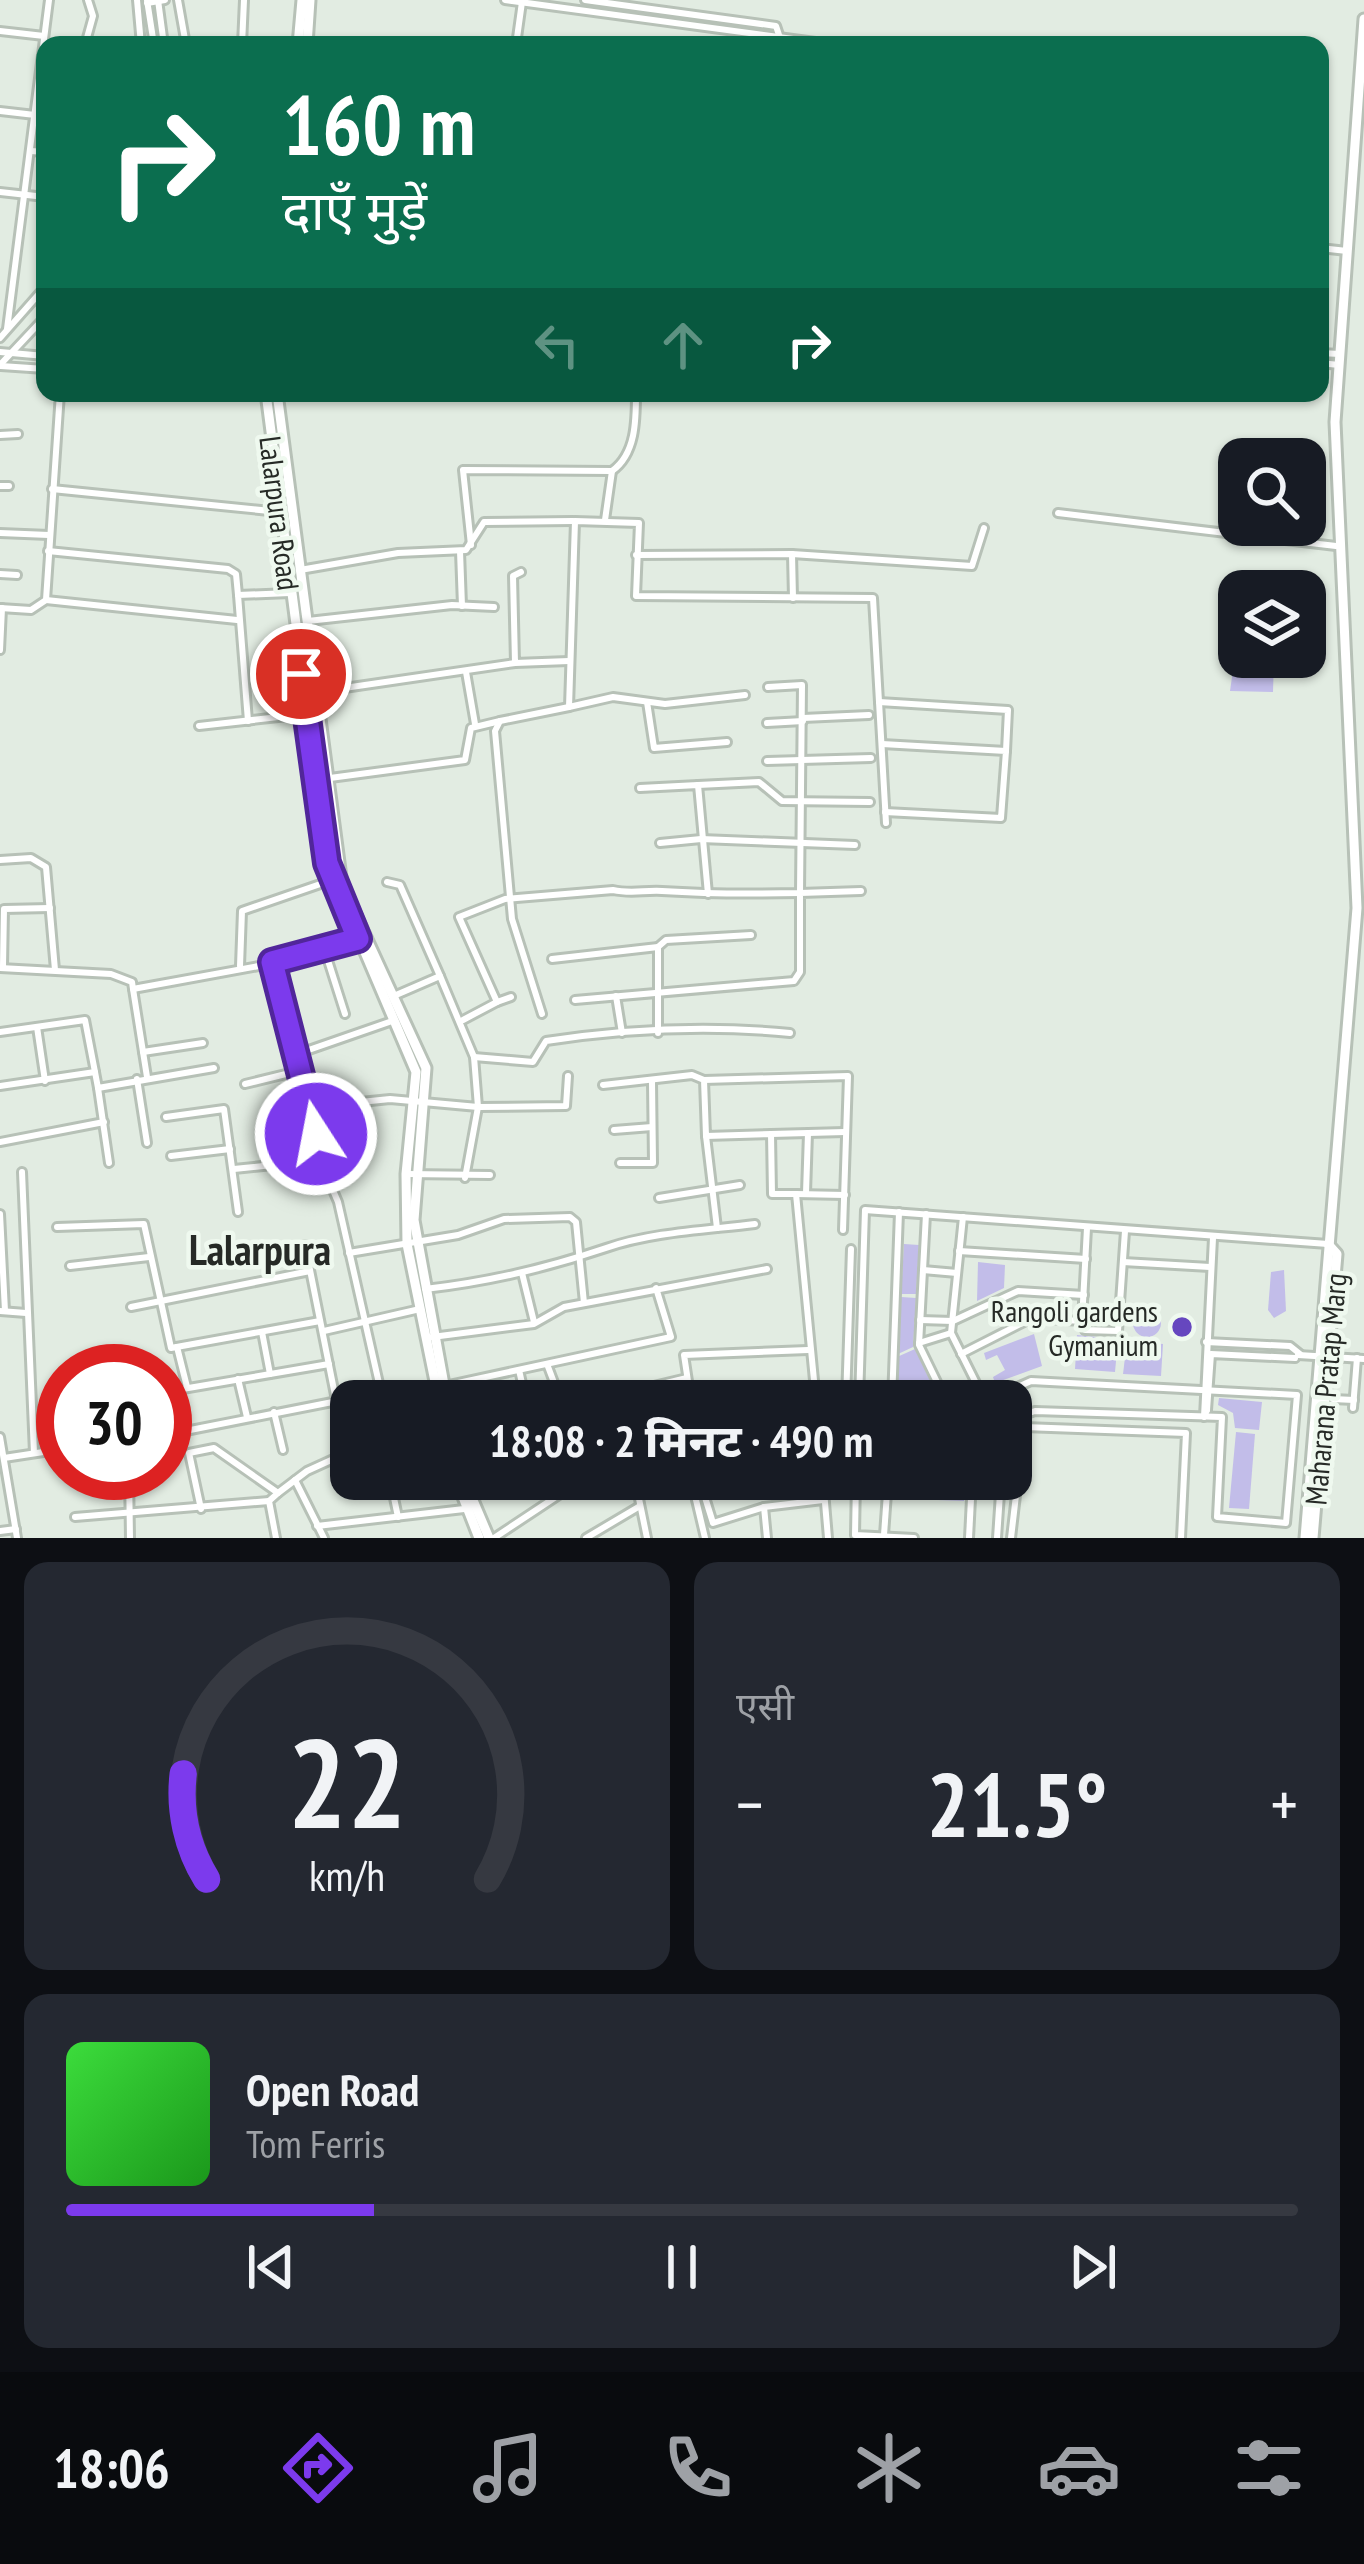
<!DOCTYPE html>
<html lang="hi">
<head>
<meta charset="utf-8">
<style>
	:root { --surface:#171b24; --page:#242831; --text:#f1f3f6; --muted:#9ea1a6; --line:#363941; --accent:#7c3aed }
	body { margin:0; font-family:"PT Sans Narrow","Noto Sans Devanagari",sans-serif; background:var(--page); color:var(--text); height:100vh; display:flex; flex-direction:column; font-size:45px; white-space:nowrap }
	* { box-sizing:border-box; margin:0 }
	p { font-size:39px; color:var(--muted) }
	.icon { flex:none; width:66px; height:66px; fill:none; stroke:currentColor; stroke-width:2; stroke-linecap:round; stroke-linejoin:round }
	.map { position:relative; height:1538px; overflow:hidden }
	.details { display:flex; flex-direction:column; gap:24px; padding:24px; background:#0d0f14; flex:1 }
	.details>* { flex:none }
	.guide { position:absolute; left:36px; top:36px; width:1293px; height:366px; border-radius:24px; box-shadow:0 3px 9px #0004; background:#0b6e4f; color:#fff; overflow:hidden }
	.fabs { position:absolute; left:1218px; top:438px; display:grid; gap:24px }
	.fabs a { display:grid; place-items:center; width:108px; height:108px; border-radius:24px; background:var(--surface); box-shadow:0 3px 9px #0004; font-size:60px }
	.speed { position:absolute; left:36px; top:1344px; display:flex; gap:24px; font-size:60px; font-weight:700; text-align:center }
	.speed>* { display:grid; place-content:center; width:156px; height:156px; border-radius:50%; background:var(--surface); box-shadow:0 3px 9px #0004; line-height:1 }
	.speed .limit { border:18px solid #d22; background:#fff; color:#111 }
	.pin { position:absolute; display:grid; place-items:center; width:102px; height:102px; color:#fff; margin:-51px; border:6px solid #fff; border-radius:50%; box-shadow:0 3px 12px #0007 }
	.me { position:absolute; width:132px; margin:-66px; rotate:349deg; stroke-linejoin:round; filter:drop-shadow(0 0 9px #0008) }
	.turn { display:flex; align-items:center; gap:42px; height:252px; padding:0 48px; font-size:54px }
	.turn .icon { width:156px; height:156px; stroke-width:2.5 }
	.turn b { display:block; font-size:84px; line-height:102px }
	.lanes { display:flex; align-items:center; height:114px; padding:0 48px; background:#0003; justify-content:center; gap:60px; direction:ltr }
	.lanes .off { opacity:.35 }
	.big { font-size:90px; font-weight:800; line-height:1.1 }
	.details .card { flex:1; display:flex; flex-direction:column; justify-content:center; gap:18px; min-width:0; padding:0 42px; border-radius:24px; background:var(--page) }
	.details .dial { align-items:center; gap:0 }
	.dial svg { height:312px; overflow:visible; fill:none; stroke:var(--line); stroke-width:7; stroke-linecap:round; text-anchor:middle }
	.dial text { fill:var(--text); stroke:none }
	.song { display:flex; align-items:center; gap:36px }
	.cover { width:144px; height:144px; border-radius:18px; background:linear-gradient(135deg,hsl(120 70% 55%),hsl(120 70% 35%)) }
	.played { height:12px; border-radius:6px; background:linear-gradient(90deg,var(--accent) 25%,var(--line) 25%) }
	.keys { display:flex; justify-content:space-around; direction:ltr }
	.heat { display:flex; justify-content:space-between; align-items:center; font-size:66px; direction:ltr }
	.details .tiles { flex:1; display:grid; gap:24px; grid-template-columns:1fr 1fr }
	.card:last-child { grid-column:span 2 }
	.trip { position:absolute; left:330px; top:1380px; width:702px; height:120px; border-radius:24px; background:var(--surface); box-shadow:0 3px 9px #0004; font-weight:800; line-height:120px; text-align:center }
	.dock { display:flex; height:192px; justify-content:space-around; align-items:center; background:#090b0e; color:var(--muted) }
	.dock .icon { width:84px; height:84px }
	.dock .selected { color:var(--accent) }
	.dock b { font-size:54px; color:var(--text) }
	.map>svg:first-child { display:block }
	.green { fill:#c2bde9 }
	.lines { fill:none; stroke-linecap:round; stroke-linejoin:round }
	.minor-casing { stroke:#b7c1b7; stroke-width:12 }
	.tertiary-casing { stroke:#b7c1b7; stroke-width:15 }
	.minor { stroke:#fff; stroke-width:6 }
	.tertiary { stroke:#fff; stroke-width:9 }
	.route-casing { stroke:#51269a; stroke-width:30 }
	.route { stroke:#7c3aed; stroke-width:21 }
	.poi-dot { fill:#6647bf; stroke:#eff9ef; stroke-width:4.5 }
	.labels { text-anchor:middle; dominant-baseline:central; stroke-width:9; stroke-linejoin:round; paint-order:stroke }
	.street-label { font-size:30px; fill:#262a26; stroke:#eff9ef }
	.poi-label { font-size:30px; fill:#262a26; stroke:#eff9ef; text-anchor:end }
	.district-label { font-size:42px; font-weight:bold; fill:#262a26; stroke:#eff9ef }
</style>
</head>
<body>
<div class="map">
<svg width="1364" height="1538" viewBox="0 0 1364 1538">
	<rect width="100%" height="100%" fill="#e2ece2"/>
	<g class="green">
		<polygon points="1235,656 1274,658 1273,692 1230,691"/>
		<polygon points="904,1244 919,1245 916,1294 901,1294"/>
		<polygon points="978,1262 1005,1265 1004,1288 977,1301"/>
		<polygon points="1284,1270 1286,1311 1274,1318 1268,1310 1271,1272"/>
		<polygon points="901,1297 916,1298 913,1347 898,1354"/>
		<circle cx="1147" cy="1323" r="14"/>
		<polygon points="1034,1334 1042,1366 995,1383 993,1377 1005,1370 997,1355 986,1360 984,1353"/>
		<polygon points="1077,1335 1118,1339 1115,1372 1075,1369"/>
		<polygon points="1127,1341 1163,1344 1161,1376 1123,1374"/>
		<polygon points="915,1349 931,1382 909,1396 940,1383 945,1401 898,1401 897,1357"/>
		<polygon points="1219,1398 1262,1402 1259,1430 1235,1428 1233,1413 1218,1405"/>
		<polygon points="1236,1432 1255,1434 1249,1509 1229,1508"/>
		<polygon points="940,1479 966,1479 964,1501 937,1500"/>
	</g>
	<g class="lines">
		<defs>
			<g id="minor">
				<polyline points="137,0 141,45"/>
				<polyline points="147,0 154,45"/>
				<polyline points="158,0 164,45"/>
				<polyline points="178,0 186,45"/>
				<polyline points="505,0 838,45"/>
				<polyline points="585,0 776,26 779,35"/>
				<polyline points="147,3 165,0"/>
				<polyline points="0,31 44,36"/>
				<polyline points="307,44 327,45"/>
				<polyline points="85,45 93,16 88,0"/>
				<polyline points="242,45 244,0"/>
				<polyline points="516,45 522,2"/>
				<polyline points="0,111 35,115"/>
				<polyline points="31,151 45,152"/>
				<polyline points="0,192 45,197"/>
				<polyline points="1320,248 1347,251"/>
				<polyline points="7,329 49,0"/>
				<polyline points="0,338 45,287"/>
				<polyline points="0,352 45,356"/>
				<polyline points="1320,353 1340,354"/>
				<polyline points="1320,363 1339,365"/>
				<polyline points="0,365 45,317"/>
				<polyline points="1,366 45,369"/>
				<polyline points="0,435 18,434"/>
				<polyline points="0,486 9,486"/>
				<polyline points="52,489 280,512"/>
				<polyline points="1058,513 1336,546"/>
				<polyline points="605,520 612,471"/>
				<polyline points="0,533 49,535"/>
				<path d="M471,545L463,470L612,471C636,454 636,420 636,393"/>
				<polyline points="48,551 228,569 236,574 238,595"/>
				<polyline points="460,551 462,606"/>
				<polyline points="792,554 793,598"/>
				<polyline points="636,555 792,554 972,566 984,528"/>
				<polyline points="300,570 398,553 466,550 484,522 573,521"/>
				<polyline points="521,572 513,576 515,663 569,661"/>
				<polyline points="0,574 17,575"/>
				<polyline points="46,600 237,620"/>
				<polyline points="0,608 31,610 46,600 60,393"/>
				<polyline points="308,621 452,605 494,607"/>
				<polyline points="0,650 2,608"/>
				<polyline points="466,672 475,724"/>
				<polyline points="317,692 515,663"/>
				<polyline points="647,702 654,748 727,742"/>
				<polyline points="879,702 1008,710 1006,751"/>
				<polyline points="569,707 613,697 665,704 745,695"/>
				<polyline points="803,718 869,715"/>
				<polyline points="248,721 238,595 290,593"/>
				<polyline points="767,723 803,721"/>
				<polyline points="199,726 306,714"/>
				<polyline points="882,744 1006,751 1001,818 885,812"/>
				<polyline points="767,761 871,758"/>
				<polyline points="315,780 465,760 471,728 500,721"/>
				<polyline points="698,785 759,782 782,801 870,802"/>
				<polyline points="640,788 698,785 708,894"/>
				<polyline points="660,843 701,839 855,845"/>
				<polyline points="0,860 31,858 46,867 55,970"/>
				<polyline points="387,882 400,885 440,976"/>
				<polyline points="325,951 345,1014"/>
				<polyline points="552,959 658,947"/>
				<polyline points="273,963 300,1053 395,1020"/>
				<polyline points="3,966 4,909 50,908"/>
				<polyline points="240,966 242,911 332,880"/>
				<polyline points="0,968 111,974 132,982 133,989 308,957 363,938"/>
				<polyline points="133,989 147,1077"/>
				<polyline points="616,996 622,1033"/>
				<polyline points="575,1000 794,981 800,972 800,893 861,891"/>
				<polyline points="497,1002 511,997"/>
				<polyline points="542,1014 512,919 495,731 500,721 569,707 575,521 639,523 636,596 873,598 886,823"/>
				<path d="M463,1020L497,1002L459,917L505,899L613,890C631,894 644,890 662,891C708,894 754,894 800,893L802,685L768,687"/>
				<polyline points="37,1027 45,1081"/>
				<polyline points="0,1032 85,1020 95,1072"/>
				<polyline points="658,1033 658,947 666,940 751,935"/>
				<polyline points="143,1052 203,1043"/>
				<path d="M474,1057L533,1062L546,1041C626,1029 709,1025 790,1033"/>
				<polyline points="302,1063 312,1107"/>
				<polyline points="137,1079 147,1143"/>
				<polyline points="704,1080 848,1076 843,1230"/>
				<polyline points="245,1084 294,1072 300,1053"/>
				<polyline points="603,1085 692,1075 704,1080 706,1136 771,1134 772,1194 796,1194 816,1401"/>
				<polyline points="0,1086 95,1072 98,1088 214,1068"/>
				<polyline points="98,1088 109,1163"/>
				<polyline points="166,1117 224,1109 238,1212"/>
				<polyline points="614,1130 652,1127"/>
				<polyline points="771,1134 845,1132"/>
				<polyline points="706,1136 717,1228"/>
				<polyline points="0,1142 104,1122"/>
				<polyline points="171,1156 230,1149"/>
				<polyline points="620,1163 653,1163 652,1082"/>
				<polyline points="234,1169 320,1160"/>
				<polyline points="22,1172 34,1453"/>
				<polyline points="406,1174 490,1175"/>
				<polyline points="465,1178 478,1107 566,1106 568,1076"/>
				<polyline points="806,1193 808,1133"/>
				<polyline points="796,1194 845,1195"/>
				<polyline points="659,1198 740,1185"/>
				<polyline points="0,1214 5,1311"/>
				<polyline points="926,1214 919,1345 937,1382"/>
				<polyline points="963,1217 951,1333 985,1401"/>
				<polyline points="57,1227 144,1224 171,1348 320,1321"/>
				<polyline points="305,1245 336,1400"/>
				<polyline points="959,1251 1086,1259"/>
				<polyline points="349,1253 458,1235 504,1219 570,1217 576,1222 584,1303"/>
				<polyline points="1123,1262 1210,1267"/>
				<polyline points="70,1266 149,1257"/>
				<polyline points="923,1270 957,1273"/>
				<polyline points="522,1273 534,1322"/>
				<path d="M425,1289C488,1282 547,1268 606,1248C652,1232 707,1230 755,1224"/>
				<polyline points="131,1307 310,1271"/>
				<polyline points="0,1311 26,1313"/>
				<polyline points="920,1320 953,1321 1018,1291 1084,1295"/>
				<polyline points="1082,1321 1087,1228"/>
				<polyline points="324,1331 420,1309"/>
				<polyline points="262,1332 270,1374"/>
				<polyline points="432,1337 534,1324 564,1307 767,1269"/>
				<polyline points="1206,1342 1290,1346 1300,1354"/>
				<polyline points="919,1343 951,1333"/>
				<polyline points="177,1347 187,1387"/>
				<polyline points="961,1354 1032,1318 1082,1321 1085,1330 1118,1331 1125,1231"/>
				<polyline points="1298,1355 1364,1359"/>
				<polyline points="547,1364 561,1401"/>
				<polyline points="519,1370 526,1401"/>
				<polyline points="238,1379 247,1417"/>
				<polyline points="444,1386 671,1337 656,1288"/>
				<polyline points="815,1388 847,1386"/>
				<polyline points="165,1392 329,1364"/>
				<polyline points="1333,1399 1354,1400"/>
				<polyline points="747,1400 816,1398"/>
				<polyline points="383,1401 338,1202 320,1160 312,1107 390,1099 478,1107 474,1057 440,976 396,995"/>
				<polyline points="591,1401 687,1378"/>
				<polyline points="691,1401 684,1355 808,1350"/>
				<polyline points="846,1401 851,1249"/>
				<polyline points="859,1401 865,1210 1328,1244"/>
				<polyline points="892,1401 899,1212"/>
				<polyline points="986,1401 1031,1381 1297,1395 1286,1523 1217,1517 1222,1417 1035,1411 1011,1419"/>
				<polyline points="1353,1408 1357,1358"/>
				<polyline points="1207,1410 1204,1417 1213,1238"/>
				<polyline points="1207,1410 1211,1354 1295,1358"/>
				<polyline points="274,1412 283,1450"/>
				<polyline points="165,1435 378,1393"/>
				<polyline points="0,1437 17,1538"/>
				<polyline points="4,1458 63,1449"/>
				<polyline points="129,1473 130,1538"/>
				<polyline points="390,1479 398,1517"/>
				<polyline points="635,1479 647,1538"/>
				<polyline points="823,1479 828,1538"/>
				<polyline points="856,1479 855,1535 914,1538"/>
				<polyline points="295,1480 324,1538"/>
				<polyline points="692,1483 705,1538"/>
				<polyline points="704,1494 713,1523 764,1507 823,1500"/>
				<polyline points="764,1507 767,1538"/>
				<polyline points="201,1509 189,1453 214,1448 278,1493 307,1471 351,1451"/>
				<polyline points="75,1517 269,1501"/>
				<polyline points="317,1526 464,1509"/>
				<polyline points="0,1531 16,1529"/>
				<polyline points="884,1535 888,1479"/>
				<polyline points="276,1538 269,1501 278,1493"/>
				<polyline points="494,1538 583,1479"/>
				<polyline points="586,1538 640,1506"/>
				<polyline points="969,1538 972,1479"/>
				<polyline points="997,1538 1001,1479"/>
				<polyline points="1011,1538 1024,1427 1186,1433 1181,1538"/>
			</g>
			<g id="tertiary">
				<polyline points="298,45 302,0"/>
				<polyline points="307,45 310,0"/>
				<polyline points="266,393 327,863 416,1072 406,1174 407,1244 439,1401"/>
				<polyline points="277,393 342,885 426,1068 414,1220 447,1401"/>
				<polyline points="456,1479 479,1538"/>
				<polyline points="464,1479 489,1538"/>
				<polyline points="1305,1538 1357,908 1335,422 1364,19"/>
				<polyline points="1313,1538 1337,1254 1328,1244"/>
			</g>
		</defs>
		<use href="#minor" class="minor-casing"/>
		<use href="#tertiary" class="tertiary-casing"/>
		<use href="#minor" class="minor"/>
		<use href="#tertiary" class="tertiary"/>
	</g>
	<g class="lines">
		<defs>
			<polyline id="route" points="301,674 327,863 358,939 272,962 316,1134"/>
		</defs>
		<use href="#route" class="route-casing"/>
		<use href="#route" class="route"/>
	</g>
	<circle class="poi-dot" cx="1182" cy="1327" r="12"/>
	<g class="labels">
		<g class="street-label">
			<text transform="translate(280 513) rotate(83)">Lalarpura Road</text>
			<text transform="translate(1325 1389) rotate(-85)">Maharana Pratap Marg</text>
		</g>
		<g class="poi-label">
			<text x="1158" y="1310">Rangoli gardens<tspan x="1158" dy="34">Gymanium</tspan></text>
		</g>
		<g class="district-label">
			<text x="260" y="1249">Lalarpura</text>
		</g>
	</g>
</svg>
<div class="fabs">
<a><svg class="icon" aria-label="search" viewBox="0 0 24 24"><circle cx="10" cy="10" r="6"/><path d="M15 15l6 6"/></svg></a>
<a><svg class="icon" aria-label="layers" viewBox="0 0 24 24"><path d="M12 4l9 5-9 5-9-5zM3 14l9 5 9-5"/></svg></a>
</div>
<div class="speed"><div class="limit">30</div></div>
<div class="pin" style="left:301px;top:674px;background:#d93025"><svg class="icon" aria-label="arrive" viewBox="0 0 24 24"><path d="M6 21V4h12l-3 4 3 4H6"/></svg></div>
<svg class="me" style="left:316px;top:1134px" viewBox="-20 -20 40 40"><circle r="17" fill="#7c3aed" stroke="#fff" stroke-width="3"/><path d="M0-11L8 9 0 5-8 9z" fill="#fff"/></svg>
<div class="trip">18:08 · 2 मिनट · 490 m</div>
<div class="guide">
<div class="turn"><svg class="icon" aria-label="right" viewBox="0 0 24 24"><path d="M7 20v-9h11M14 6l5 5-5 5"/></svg><div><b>160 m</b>दाएँ मुड़ें</div></div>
<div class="lanes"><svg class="icon off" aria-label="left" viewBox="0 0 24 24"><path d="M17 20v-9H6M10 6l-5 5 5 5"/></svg><svg class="icon off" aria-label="ahead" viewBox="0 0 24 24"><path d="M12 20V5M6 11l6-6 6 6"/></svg><svg class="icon" aria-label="right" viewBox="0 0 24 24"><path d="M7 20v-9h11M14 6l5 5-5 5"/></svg></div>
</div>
</div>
<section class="details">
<div class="tiles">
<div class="card dial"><svg viewBox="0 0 100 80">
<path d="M14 69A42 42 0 1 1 86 69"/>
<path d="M14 69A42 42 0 0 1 8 42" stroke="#7c3aed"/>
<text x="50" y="56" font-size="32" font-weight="700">22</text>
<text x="50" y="72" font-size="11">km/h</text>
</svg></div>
<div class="card"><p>एसी</p>
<div class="heat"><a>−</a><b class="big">21.5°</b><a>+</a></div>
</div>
<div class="card">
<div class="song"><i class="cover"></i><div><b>Open Road</b><p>Tom Ferris</p></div></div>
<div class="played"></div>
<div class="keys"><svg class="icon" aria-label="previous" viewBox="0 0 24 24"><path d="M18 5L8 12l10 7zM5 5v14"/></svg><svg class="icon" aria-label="pause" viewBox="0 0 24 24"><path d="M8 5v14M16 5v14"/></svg><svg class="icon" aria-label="next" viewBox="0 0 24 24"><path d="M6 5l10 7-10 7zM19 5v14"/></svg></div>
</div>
</div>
</section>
<nav class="dock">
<b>18:06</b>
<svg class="icon selected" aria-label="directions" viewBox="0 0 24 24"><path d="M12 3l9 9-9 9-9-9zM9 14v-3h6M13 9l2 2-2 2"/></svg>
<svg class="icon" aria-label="music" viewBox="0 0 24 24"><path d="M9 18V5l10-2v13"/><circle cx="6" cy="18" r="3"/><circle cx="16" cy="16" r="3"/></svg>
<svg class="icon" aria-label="phone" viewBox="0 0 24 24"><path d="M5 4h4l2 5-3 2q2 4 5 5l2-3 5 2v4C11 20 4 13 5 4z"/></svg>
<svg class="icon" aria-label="climate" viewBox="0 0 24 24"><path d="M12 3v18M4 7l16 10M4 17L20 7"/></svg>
<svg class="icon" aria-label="car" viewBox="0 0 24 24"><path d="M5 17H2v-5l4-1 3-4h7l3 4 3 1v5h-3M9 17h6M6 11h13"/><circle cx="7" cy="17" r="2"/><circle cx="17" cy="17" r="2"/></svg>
<svg class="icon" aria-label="filters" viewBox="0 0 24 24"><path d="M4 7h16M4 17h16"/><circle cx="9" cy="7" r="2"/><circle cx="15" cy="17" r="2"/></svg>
</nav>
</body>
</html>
